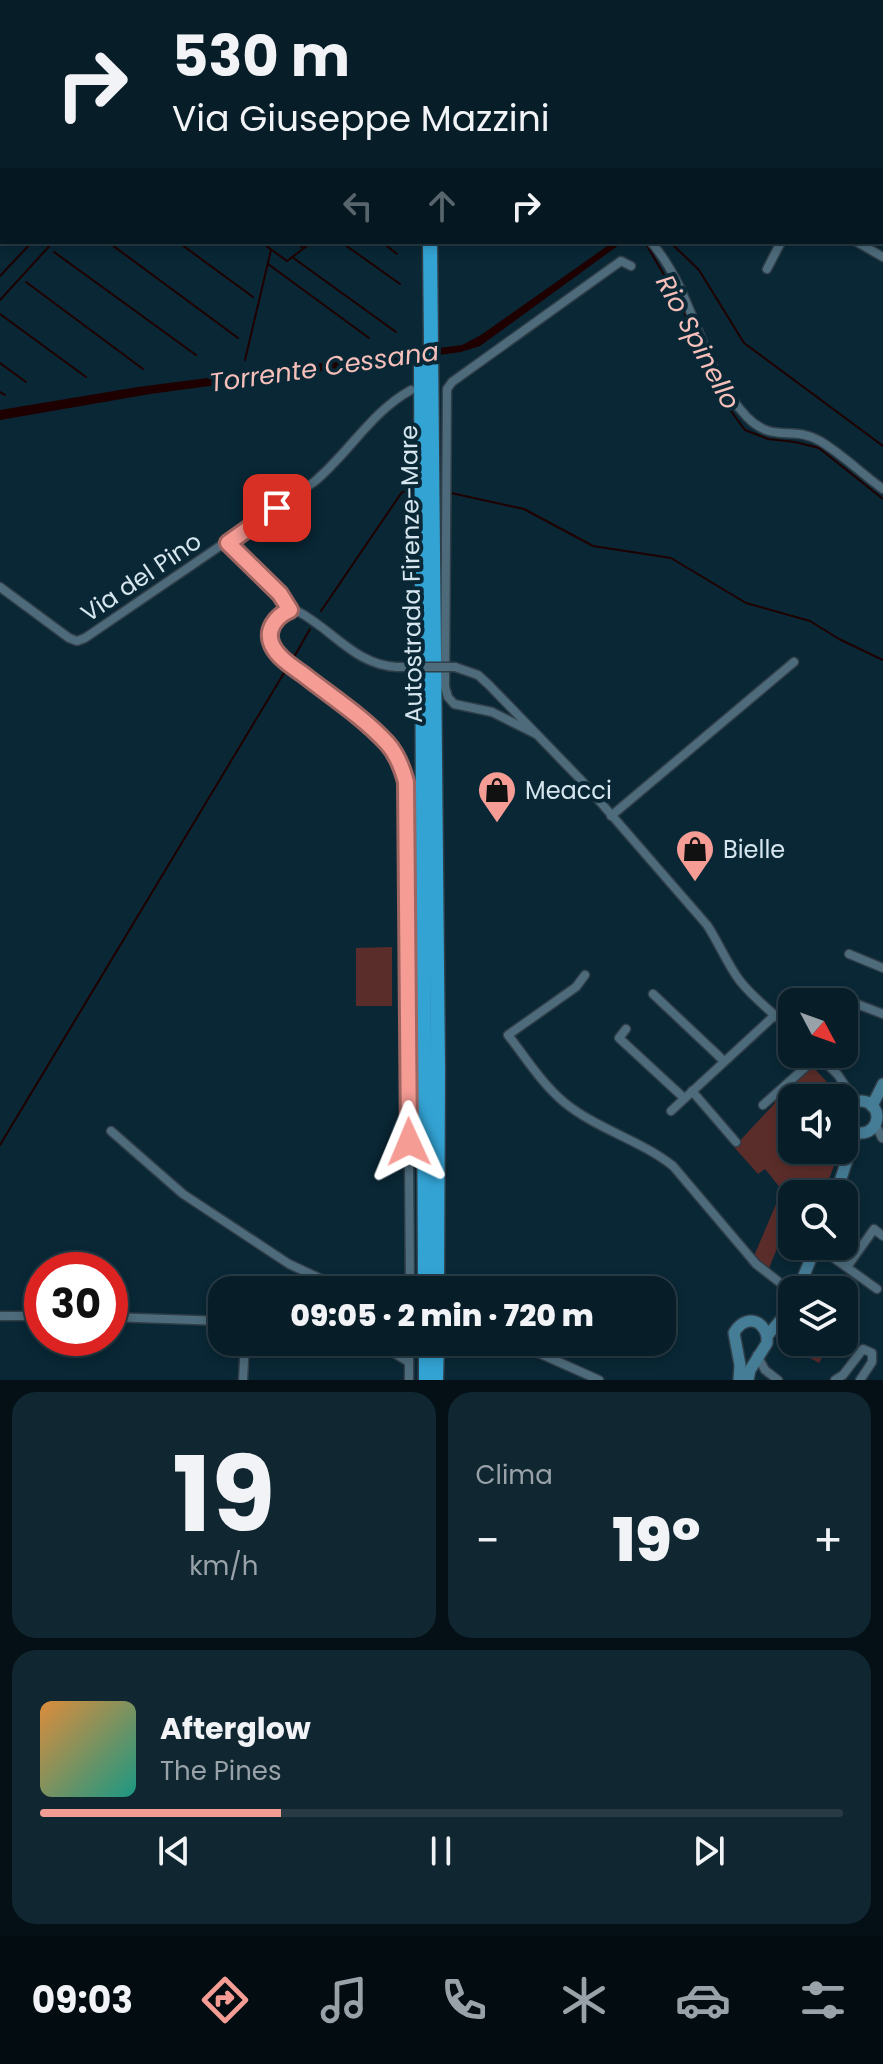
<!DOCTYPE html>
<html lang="it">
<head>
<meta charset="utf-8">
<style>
	:root { --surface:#071d28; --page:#102630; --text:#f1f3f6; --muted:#98a2a8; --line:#283b45; --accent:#f59c95 }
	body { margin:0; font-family:Poppins,sans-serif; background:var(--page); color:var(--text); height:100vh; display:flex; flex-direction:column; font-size:30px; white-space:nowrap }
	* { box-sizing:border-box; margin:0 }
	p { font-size:26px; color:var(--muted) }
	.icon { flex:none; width:44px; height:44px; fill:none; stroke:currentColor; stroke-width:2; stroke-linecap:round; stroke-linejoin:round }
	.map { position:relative; height:1380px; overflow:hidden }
	.drawer { display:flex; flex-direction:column; gap:12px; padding:12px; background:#041016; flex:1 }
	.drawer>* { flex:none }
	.guide { position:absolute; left:0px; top:0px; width:884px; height:244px; box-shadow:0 4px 12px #0003,0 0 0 2px var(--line); background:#071d28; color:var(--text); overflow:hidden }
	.needle { width:52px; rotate:131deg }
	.fabs { position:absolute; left:778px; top:988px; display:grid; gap:16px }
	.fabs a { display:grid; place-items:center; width:80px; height:80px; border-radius:16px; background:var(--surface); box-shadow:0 4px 12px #0003,0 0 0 2px var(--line); font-size:40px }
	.speed { position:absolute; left:24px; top:1252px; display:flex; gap:16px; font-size:40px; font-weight:700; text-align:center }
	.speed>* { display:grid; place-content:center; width:104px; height:104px; border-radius:50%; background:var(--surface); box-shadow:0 4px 12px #0003,0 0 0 2px var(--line); line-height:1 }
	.speed .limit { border:12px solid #d22; background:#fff; color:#111 }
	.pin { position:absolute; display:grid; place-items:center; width:68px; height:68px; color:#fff; margin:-34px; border-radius:16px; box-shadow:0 4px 12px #0006 }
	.me { position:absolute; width:88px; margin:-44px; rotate:359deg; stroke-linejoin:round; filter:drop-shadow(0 0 6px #0008) }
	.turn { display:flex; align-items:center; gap:28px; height:168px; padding:0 40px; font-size:36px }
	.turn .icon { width:104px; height:104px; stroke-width:2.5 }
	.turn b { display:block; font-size:56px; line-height:68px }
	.lanes { display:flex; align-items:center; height:76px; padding:0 40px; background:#0003; justify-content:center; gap:40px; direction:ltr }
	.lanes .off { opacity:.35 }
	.big { font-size:60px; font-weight:800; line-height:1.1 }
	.drawer .card { flex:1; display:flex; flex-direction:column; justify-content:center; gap:12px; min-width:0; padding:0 28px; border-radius:24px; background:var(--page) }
	.drawer .dial { align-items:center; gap:0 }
	.dial b { font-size:104px; line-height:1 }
	.song { display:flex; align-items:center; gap:24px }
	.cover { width:96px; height:96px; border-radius:12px; background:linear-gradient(135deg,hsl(30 70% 55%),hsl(170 70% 35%)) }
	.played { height:8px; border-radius:4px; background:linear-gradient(90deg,var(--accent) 30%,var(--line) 30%) }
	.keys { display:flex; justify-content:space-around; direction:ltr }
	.heat { display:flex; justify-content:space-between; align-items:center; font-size:44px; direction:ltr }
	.drawer .tiles { flex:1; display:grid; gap:12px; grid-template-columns:1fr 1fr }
	.card:last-child { grid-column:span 2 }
	.trip { position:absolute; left:208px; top:1276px; width:468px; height:80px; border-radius:24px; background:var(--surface); box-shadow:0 4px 12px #0003,0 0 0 2px var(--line); font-weight:800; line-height:80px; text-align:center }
	.menu { display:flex; height:128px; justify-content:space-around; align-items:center; background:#030c10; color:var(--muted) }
	.menu .icon { width:56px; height:56px }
	.menu .selected { color:var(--accent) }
	.menu b { font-size:36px; color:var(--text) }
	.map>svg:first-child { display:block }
	.green { fill:#5b2d2a }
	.water { fill:#1f0001 }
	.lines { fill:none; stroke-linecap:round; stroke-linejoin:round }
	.stream { stroke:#1f0001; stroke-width:2 }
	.street-casing { stroke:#2f3e48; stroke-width:11 }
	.secondary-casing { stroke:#2f3e48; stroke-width:14 }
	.highway-casing { stroke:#2f3e48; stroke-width:17 }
	.street { stroke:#4d6b7b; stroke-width:8 }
	.secondary { stroke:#457c96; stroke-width:11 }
	.highway { stroke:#33a3d4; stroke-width:14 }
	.street-bridge-casing { stroke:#2f3e48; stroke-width:11; stroke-linecap:butt }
	.street-bridge { stroke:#4d6b7b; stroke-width:8 }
	.route-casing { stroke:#9f6561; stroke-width:20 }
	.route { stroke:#f59c95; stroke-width:14 }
	.labels { text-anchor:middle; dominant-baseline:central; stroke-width:8; stroke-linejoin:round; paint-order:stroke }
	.street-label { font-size:24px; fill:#d5e6ef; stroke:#092735 }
	.poi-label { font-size:24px; fill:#d5e6ef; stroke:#092735; text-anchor:start }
	.water-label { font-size:26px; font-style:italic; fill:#f6bfba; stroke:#092735 }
</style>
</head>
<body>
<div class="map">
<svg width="883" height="1380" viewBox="0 0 883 1380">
	<rect width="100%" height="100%" fill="#092735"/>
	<g class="green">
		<polygon points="392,947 392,1006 356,1006 356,948"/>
		<polygon points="812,1066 842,1098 792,1098 792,1150 840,1150 826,1187 815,1181 810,1194 792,1194 792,1227 787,1225 769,1268 754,1256 782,1190 765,1169 758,1174 734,1147 775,1103 774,1099"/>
		<polygon points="792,1325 792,1342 831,1342 819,1363 785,1344 789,1337 783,1335 788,1326"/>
	</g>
	<polygon class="water" points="613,242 623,242 480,346 461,352 150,394 0,420 0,410 138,387 462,345 481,335"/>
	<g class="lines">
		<g class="stream">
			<polyline points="136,0 138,2"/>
			<polyline points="158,0 160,2"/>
			<polyline points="177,0 179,2"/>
			<polyline points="344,0 348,2"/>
			<polyline points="42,2 46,0"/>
			<polyline points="69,2 76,0"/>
			<polyline points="204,2 205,0"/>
			<polyline points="257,2 259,0"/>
			<polyline points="337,2 338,0"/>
			<polyline points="0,8 2,10"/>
			<polyline points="0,52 2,53"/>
			<polyline points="0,103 2,105"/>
			<polyline points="0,140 2,138"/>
			<polyline points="0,151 2,153"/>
			<polyline points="0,198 2,199"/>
			<polyline points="108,242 238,338"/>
			<polyline points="178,242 253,297"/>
			<polyline points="261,242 287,261 312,242"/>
			<polyline points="296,242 303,248"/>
			<polyline points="341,242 400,284"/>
			<polyline points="382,242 397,254"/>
			<polyline points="645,242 683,308 702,361 725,403 745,430 768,439 795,442 819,448 883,499"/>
			<polyline points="670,242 699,270 744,343 883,446"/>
			<polyline points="54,252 196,355"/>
			<polyline points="292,257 396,332"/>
			<polyline points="268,264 369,338"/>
			<polyline points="0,276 32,242"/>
			<polyline points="26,282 143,369"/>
			<polyline points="0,300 53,242"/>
			<polyline points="0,314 86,377"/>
			<polyline points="245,360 271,250"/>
			<polyline points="0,363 26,382"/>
			<polyline points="0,392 5,395"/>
			<polyline points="451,493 524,509 593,546 671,558 746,603 810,621 839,639 883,660"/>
			<polyline points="321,611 402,492 413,492"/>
			<polyline points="294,657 310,629"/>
			<polyline points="0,1145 287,668"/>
		</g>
		<defs>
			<g id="street">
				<polyline points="447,0 447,2"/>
				<polyline points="54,2 59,0"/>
				<polyline points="0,25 2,24"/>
				<polyline points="882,43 883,41"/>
				<polyline points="882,149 883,149"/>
				<path d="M651,242C696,294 699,367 747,417C773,444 793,425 820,441C842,454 862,474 883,489"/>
				<polyline points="857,242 883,257"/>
				<polyline points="767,269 781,242"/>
				<polyline points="228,543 280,594 290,610"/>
				<path d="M0,587L69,638L77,641L85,638L314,482C348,454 372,411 411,390"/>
				<path d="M397,667C355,665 333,630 299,612C268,606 265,639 282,657C323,695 392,725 406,782L410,1290"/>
				<path d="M455,667L478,675L489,685L582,781L707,925C719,943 727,964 740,981C755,1000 775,1014 792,1031"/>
				<polyline points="536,734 492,712 454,704 448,697 445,687 447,389 452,382 621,261 631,266"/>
				<polyline points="611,816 794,662"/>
				<polyline points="849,954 883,968"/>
				<path d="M585,975L576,987L508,1035C526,1058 542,1084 565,1103C597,1129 640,1140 673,1166L756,1264L792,1292"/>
				<polyline points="653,994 724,1061"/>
				<polyline points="849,1001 883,1014"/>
				<polyline points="626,1029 619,1038 684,1098"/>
				<polyline points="817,1054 838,1075 856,1102"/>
				<polyline points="692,1091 736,1142"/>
				<polyline points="763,1105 818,1056"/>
				<polyline points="671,1111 775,1015"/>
				<polyline points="875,1123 882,1138"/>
				<polyline points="111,1131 183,1194 289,1264 345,1290"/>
				<polyline points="817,1246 877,1289"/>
				<polyline points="847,1267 874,1229 883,1236"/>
				<polyline points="0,1316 42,1316"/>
				<polyline points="110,1317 222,1321"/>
				<polyline points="376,1342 409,1362"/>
				<polyline points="514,1342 599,1380"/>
				<polyline points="757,1355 765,1370 778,1380"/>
				<polyline points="243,1380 245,1342"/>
				<polyline points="409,1380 409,1342"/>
				<polyline points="835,1380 843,1375 863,1349 872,1353 872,1362 860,1380"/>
			</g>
			<g id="secondary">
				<circle cx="861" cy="1117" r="16"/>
				<polyline points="872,1106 883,1084"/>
				<polyline points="836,1194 856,1132"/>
				<polyline points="798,1290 816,1246"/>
				<path d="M739,1380L740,1365L734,1333C743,1317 761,1316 767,1336"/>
				<polyline points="748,1380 750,1370 767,1343 767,1336 785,1315 792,1303"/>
			</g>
			<g id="highway">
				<polyline points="419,0 419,2"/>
				<polyline points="429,0 429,2"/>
				<polyline points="430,242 438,1069 437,1290"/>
				<polyline points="421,362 425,1290"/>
				<polyline points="426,1342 426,1380"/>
				<polyline points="436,1380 437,1342"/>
			</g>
		</defs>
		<use href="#street" class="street-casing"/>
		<use href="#secondary" class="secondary-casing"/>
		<use href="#highway" class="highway-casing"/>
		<use href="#street" class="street"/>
		<use href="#secondary" class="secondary"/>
		<use href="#highway" class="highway"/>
		<defs>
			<polyline id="street-bridge" points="397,667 455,667"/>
		</defs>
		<use href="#street-bridge" class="street-bridge-casing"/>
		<use href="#street-bridge" class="street-bridge"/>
	</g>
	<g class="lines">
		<defs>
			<path id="route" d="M277,508L228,543L280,594L290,610C276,616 265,630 272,645C278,658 293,667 304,675C332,697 363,717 387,743C397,754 402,767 406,782L409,1142"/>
		</defs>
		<use href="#route" class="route-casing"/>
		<use href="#route" class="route"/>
	</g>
	<defs>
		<symbol id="shop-pin" viewBox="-11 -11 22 30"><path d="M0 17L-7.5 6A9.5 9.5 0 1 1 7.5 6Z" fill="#f59c95" stroke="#092735"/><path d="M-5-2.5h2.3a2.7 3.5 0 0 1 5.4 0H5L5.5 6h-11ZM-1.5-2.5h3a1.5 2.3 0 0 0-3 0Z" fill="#111"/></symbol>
	</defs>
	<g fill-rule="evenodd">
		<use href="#shop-pin" x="475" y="768" width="44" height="60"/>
		<use href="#shop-pin" x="673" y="827" width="44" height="60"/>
	</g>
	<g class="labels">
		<g class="street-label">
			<text transform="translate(411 574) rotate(-91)">Autostrada Firenze-Mare</text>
			<text transform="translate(141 577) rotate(-34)">Via del Pino</text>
		</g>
		<g class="poi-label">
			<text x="525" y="790">Meacci</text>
			<text x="723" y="849">Bielle</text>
		</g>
		<g class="water-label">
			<text transform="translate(698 342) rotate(62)">Rio Spinello</text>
			<text transform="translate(324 367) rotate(-8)">Torrente Cessana</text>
		</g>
	</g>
</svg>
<div class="fabs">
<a><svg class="needle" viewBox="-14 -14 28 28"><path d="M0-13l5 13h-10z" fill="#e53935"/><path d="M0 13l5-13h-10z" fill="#98a2a8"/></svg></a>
<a><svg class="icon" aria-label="sound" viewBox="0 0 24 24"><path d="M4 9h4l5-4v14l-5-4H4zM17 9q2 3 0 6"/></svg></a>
<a><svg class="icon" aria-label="search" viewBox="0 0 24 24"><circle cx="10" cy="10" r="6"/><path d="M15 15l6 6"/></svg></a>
<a><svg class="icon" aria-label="layers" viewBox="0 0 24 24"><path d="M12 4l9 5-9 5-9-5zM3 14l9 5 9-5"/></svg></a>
</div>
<div class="speed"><div class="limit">30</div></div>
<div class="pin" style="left:277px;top:508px;background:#d93025"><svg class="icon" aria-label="arrive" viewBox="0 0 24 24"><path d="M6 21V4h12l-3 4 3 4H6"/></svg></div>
<svg class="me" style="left:409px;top:1142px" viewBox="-20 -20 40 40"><path d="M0-17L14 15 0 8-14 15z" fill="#f59c95" stroke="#fff" stroke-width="4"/></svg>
<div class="trip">09:05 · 2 min · 720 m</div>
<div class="guide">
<div class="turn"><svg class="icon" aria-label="right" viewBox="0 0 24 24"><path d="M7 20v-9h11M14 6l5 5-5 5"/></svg><div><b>530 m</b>Via Giuseppe Mazzini</div></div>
<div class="lanes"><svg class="icon off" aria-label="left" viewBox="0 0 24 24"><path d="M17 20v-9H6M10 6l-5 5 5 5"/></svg><svg class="icon off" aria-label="ahead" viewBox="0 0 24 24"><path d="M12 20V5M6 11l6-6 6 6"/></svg><svg class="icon" aria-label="right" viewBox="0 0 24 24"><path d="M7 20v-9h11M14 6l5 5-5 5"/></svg></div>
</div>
</div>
<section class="drawer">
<div class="tiles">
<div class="card dial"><b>19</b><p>km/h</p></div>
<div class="card"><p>Clima</p>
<div class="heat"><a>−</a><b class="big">19°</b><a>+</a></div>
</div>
<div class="card">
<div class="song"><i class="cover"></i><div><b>Afterglow</b><p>The Pines</p></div></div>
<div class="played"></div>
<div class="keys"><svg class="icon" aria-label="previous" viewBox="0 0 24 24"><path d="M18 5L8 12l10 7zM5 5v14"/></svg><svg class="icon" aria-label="pause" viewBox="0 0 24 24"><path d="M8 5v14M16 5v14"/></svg><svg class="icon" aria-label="next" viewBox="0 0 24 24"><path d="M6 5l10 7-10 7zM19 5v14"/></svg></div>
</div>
</div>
</section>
<nav class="menu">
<b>09:03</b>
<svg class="icon selected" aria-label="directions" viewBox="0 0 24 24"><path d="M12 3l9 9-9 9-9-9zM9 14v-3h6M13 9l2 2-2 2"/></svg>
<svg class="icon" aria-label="music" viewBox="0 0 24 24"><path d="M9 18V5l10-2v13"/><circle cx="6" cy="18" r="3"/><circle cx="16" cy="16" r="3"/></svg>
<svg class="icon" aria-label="phone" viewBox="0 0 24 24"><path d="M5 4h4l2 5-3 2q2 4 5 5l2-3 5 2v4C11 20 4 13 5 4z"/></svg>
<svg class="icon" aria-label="climate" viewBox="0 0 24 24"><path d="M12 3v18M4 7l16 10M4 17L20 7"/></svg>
<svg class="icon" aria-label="car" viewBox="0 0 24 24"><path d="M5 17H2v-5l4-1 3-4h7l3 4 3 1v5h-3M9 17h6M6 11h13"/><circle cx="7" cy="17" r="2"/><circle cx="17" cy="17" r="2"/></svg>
<svg class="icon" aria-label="filters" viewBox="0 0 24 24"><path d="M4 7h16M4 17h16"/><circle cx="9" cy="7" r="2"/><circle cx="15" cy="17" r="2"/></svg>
</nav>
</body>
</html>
